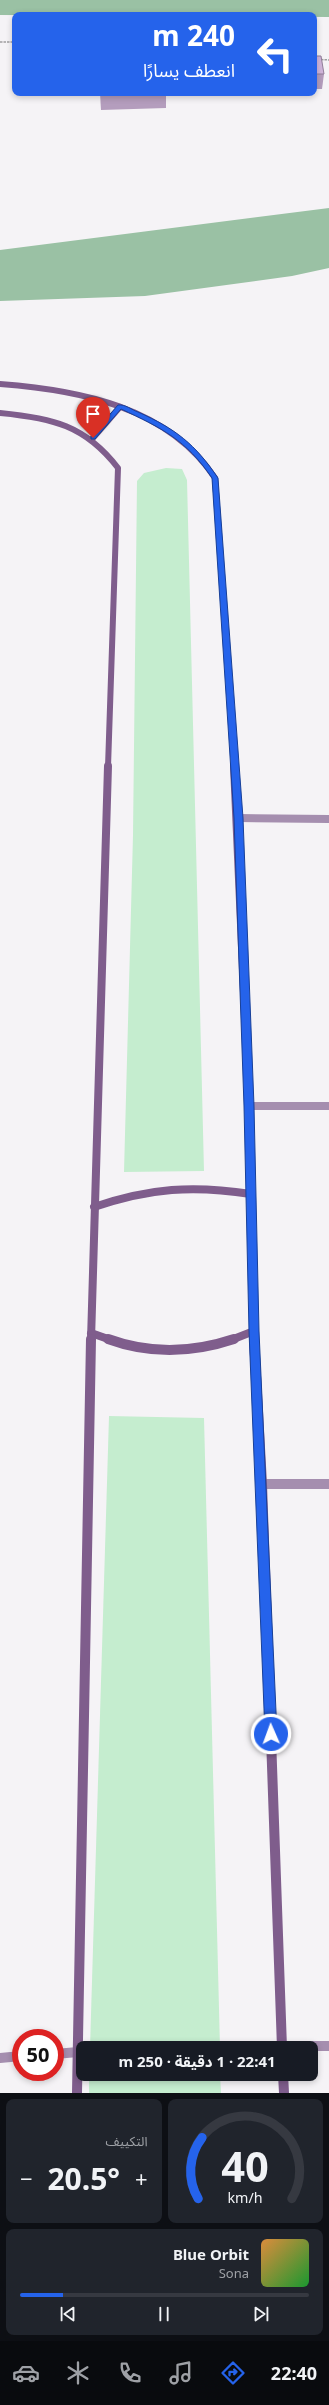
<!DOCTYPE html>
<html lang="ar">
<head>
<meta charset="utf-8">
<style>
	:root { --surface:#171b24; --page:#20242c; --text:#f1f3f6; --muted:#9ea1a6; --line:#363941; --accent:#2563eb }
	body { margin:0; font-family:"Noto Sans","Noto Sans Arabic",sans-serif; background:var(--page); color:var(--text); direction:rtl; height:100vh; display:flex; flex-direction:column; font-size:15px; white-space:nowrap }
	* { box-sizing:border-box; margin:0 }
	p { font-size:13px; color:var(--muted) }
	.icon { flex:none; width:22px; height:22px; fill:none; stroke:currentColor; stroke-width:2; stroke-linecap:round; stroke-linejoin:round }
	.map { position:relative; height:2093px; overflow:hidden; direction:ltr }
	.panel { display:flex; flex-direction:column; gap:6px; padding:6px; background:#0d0f14; flex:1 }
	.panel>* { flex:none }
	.banner { position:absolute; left:12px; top:12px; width:305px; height:84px; border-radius:8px; box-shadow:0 2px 6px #0003; direction:rtl; background:#2563eb; color:#fff; overflow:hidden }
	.speed { position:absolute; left:12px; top:2029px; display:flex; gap:8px; font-size:20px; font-weight:700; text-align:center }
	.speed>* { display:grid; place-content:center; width:52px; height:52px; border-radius:50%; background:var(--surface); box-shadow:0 2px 6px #0003; line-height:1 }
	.speed .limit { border:6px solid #d22; background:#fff; color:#111 }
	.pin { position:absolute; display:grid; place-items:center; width:34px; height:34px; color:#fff; margin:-41px -17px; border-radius:50% 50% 50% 0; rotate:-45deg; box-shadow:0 0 4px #0007 }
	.pin .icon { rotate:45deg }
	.me { position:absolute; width:44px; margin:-22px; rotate:358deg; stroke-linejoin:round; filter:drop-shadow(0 0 3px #0008) }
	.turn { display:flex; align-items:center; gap:14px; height:84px; padding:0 16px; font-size:18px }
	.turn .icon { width:52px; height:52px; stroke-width:2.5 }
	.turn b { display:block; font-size:28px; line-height:34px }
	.big { font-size:30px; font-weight:700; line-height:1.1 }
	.panel .tile { flex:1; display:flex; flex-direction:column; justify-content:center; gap:6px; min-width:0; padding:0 14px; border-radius:8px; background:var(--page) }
	.panel .dial { align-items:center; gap:0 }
	.dial svg { height:104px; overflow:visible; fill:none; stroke:var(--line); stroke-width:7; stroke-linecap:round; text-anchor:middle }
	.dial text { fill:var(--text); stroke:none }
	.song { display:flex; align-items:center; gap:12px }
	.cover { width:48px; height:48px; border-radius:6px; background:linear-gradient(135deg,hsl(30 70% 55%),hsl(130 70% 35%)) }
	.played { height:4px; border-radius:2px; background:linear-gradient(90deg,var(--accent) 15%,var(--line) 15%) }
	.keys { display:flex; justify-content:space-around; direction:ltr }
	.heat { display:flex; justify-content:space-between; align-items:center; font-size:22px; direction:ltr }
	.panel .tiles { flex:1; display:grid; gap:6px; grid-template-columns:1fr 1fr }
	.tile:last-child { grid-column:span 2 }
	.trip { position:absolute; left:76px; top:2041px; width:242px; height:40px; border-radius:8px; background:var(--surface); box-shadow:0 2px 6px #0003; font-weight:700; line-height:40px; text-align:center; direction:rtl }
	.tabs { display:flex; height:64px; justify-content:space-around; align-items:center; background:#090b0e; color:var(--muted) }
	.tabs .icon { width:28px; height:28px }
	.tabs .current { color:var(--accent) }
	.tabs b { font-size:18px; color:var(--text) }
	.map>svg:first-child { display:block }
	.green { fill:#c5edcf }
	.water { fill:#9ac1a4 }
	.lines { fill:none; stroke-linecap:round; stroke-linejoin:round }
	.path { stroke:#9f9ea0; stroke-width:1.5; stroke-dasharray:2.5 1; stroke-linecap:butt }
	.street-far1 { stroke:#a58eaf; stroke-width:8 }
	.street { stroke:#a58eaf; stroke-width:10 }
	.secondary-far2 { stroke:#7f5d8c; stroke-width:6 }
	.secondary-far1 { stroke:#7f5d8c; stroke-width:8 }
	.secondary { stroke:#7f5d8c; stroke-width:10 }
	.wall { fill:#b49dbd }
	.building { fill:#d1b6dc; stroke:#927f9a }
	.route { fill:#2563eb; stroke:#184099 }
</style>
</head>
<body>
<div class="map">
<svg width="329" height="2093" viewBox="0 0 329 2093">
	<rect width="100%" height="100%" fill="#f5f3f6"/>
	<g class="green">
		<polygon points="166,468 182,469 187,480 204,1171 124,1172 133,835 137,481 144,473"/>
		<polygon points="109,1416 204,1418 220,2048 90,2048"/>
		<polygon points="89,2074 220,2074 221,2093 89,2093"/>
	</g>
	<g class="water">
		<polygon points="0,0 329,0 329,17 0,15"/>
		<polygon points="329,208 329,268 292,276 145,296 0,301 0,250"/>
	</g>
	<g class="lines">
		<g class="path">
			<polyline points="0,42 15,42"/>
			<polyline points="314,59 329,60"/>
		</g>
		<g class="street-far1">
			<polyline points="238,818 329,819"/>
			<polyline points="249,1106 329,1106"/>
		</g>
		<g class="street">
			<polyline points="262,1484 329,1484"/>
			<polyline points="282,2046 329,2046"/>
			<polyline points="55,2054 78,2052"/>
			<polyline points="0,2058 21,2056"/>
		</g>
		<g class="secondary-far2">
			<path d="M0,384C80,390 168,407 215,478L235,767"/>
			<path d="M0,413C52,418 85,425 118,468L108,767"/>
			<polyline points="93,438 120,407"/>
		</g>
		<g class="secondary-far1">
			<polyline points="234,766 249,1106 254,1340"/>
			<path d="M94,1207C150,1188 193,1185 251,1194"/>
			<polyline points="91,1333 111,1340"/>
			<polyline points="91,1340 108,766"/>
			<polyline points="231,1340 254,1331"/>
		</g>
		<g class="secondary">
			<path d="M108,1339C149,1354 192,1353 234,1339"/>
			<polyline points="254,1339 262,1484 282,2048"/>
			<polyline points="283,2074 284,2093"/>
			<polyline points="77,2093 91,1339"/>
		</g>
	</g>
	<g class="wall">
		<polygon points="314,56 324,74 322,89 314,89"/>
		<polygon points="100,93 166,93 166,108 101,110"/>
	</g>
	<g class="building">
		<polygon points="314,56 321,56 324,74 314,74"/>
		<polygon points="100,93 166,93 166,94 100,95"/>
	</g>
	<path class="route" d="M118,405C125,404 132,410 138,412C176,429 195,444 218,478L243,818L254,1106L259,1331L277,1734L275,1738L271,1740L267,1738L265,1734L249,1331L244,1106L234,818L212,478C186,440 162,428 121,409L95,439H91V436Z"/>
</svg>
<div class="speed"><div class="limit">50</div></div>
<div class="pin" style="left:93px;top:438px;background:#d93025"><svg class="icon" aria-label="arrive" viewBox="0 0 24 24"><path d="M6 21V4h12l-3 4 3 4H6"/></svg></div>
<svg class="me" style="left:271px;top:1734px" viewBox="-20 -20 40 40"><circle r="17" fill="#2563eb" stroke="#fff" stroke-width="3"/><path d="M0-11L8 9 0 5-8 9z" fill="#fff"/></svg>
<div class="trip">22:41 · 1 دقيقة · 250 m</div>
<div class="banner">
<div class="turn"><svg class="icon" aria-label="left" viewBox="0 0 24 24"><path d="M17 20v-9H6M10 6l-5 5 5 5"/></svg><div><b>240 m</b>انعطف يسارًا</div></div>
</div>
</div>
<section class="panel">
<div class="tiles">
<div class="tile dial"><svg viewBox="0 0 100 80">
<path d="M14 69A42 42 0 1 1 86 69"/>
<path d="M14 69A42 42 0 0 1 17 22" stroke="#2563eb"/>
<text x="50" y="56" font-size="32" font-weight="700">40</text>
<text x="50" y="72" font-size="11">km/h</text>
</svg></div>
<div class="tile"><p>التكييف</p>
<div class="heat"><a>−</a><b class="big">20.5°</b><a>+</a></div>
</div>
<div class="tile">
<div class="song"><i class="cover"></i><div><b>Blue Orbit</b><p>Sona</p></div></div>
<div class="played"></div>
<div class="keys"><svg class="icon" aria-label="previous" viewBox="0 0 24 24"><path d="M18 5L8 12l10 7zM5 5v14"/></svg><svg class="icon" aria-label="pause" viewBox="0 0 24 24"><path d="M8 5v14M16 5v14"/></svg><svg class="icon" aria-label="next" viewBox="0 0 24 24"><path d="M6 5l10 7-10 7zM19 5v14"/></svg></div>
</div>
</div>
</section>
<nav class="tabs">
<b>22:40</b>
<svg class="icon current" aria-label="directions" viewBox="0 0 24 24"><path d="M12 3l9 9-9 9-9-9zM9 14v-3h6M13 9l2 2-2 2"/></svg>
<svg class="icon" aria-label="music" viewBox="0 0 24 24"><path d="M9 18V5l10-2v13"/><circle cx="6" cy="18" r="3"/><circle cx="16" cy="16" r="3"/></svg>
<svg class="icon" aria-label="phone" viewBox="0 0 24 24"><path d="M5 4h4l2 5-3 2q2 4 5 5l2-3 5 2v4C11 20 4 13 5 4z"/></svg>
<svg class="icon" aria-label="climate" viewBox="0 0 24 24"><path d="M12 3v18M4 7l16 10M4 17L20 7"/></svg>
<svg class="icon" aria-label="car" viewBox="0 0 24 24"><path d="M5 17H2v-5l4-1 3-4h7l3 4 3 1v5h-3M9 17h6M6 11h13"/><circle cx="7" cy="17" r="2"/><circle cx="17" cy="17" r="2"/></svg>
</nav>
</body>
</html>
